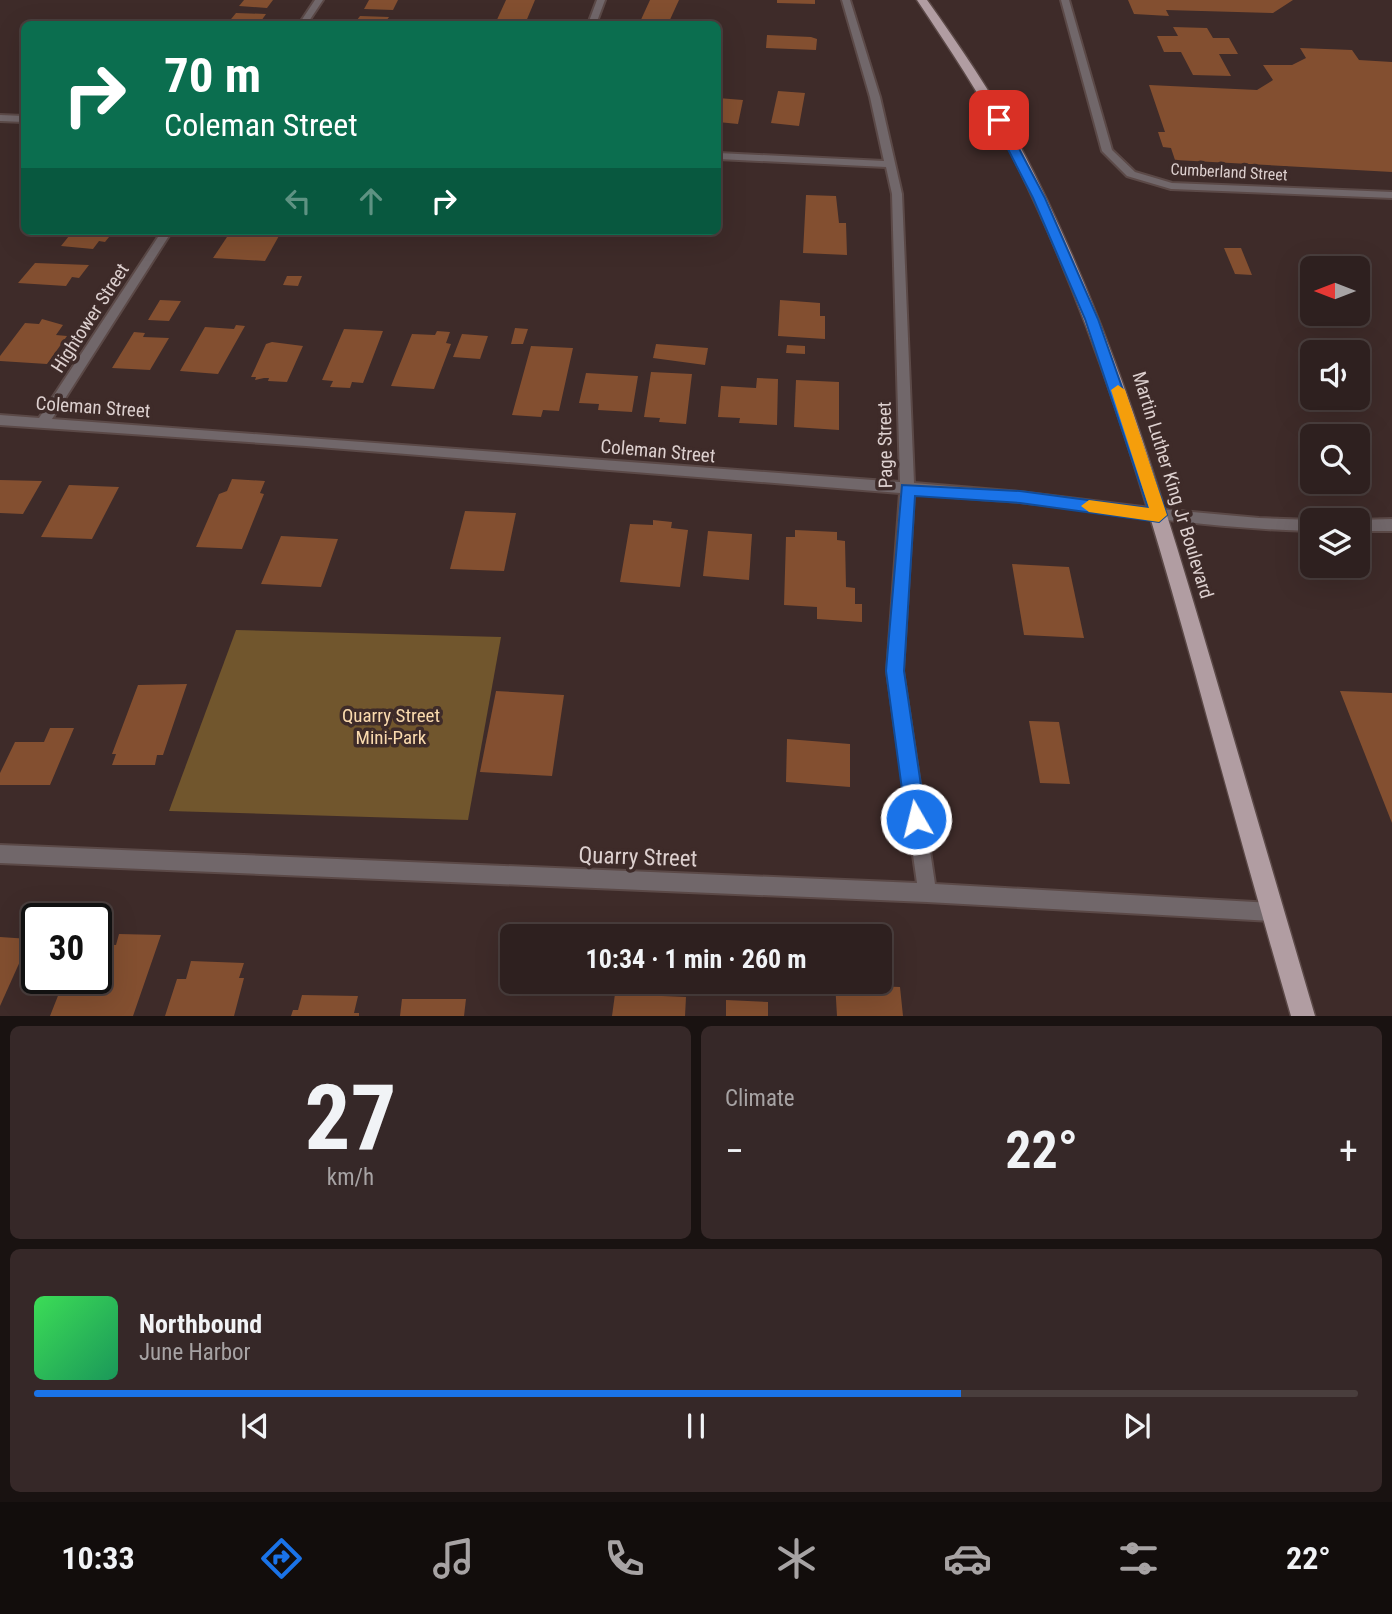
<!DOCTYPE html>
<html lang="en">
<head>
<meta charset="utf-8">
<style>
	:root { --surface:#2e201f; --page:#362828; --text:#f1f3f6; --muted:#a7a3a4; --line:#493e3d; --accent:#1a73e8 }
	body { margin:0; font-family:"Roboto Condensed",sans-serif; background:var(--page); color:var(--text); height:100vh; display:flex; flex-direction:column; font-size:26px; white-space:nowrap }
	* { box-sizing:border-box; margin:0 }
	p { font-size:23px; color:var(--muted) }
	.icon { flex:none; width:38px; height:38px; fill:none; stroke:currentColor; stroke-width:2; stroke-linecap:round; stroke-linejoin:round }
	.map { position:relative; height:1016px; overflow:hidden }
	.drawer { display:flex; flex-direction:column; gap:10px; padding:10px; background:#191211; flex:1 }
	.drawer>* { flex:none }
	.guide { position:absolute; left:21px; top:21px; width:700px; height:214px; border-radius:10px; box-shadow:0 7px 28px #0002,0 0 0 2px var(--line); background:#0b6e4f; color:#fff; overflow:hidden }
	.needle { width:46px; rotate:270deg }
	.controls { position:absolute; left:1300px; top:256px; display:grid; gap:14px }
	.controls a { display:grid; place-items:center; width:70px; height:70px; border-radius:10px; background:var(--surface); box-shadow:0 7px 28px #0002,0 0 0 2px var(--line); font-size:35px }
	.speed { position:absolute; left:21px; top:903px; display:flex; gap:14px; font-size:35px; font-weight:700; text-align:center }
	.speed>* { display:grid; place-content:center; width:91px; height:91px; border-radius:50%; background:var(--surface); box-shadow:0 7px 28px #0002,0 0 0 2px var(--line); line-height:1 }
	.speed .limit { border:4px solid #111; border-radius:10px; background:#fff; color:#111 }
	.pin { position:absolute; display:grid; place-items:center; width:60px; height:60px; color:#fff; margin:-30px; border-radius:14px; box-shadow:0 4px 10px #0006 }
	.me { position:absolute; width:77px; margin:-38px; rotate:352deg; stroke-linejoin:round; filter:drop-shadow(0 0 5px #0008) }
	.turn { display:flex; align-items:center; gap:24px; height:147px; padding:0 28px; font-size:32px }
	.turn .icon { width:91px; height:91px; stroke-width:2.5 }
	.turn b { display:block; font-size:49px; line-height:60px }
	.lanes { display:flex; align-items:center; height:66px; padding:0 28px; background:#0003; justify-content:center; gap:35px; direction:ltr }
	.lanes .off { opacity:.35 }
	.big { font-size:52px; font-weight:700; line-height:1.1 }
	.drawer .tile { flex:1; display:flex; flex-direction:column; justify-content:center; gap:10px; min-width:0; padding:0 24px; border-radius:10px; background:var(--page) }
	.drawer .dial { align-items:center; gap:0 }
	.dial b { font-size:91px; line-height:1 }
	.song { display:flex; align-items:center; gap:21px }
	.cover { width:84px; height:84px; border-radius:10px; background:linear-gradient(135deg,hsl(130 70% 55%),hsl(150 70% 35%)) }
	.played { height:7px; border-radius:4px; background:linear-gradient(90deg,var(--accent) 70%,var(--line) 70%) }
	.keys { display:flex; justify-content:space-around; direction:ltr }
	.heat { display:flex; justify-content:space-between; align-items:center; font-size:38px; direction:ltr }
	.drawer .tiles { flex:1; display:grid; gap:10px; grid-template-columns:1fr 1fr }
	.tile:last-child { grid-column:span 2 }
	.trip { position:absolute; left:500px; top:924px; width:392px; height:70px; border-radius:10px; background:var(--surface); box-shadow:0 7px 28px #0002,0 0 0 2px var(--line); font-weight:700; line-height:70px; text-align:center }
	.tab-bar { display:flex; height:112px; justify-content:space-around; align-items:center; background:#120d0c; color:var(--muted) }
	.tab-bar .icon { width:49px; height:49px }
	.tab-bar .selected { color:var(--accent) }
	.tab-bar b { font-size:32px; color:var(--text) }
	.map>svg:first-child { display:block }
	.green { fill:#71562d }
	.building { fill:#834f30 }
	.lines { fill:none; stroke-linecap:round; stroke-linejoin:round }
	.street-casing { stroke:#5b4947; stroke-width:4 }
	.primary-casing { stroke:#5b4947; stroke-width:3 }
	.street { fill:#71676a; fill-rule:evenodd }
	.primary { fill:#b19da2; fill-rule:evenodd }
	.route { fill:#1a73e8; stroke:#114b97; stroke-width:2 }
	.slow { fill:#f59e0b }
	.labels { text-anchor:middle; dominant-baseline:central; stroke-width:7; stroke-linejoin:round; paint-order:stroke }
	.far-street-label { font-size:16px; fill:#ddd0cf; stroke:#3e2b29 }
	.street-label { font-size:19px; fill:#ddd0cf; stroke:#3e2b29 }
	.park-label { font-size:19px; fill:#fadaae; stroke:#3e2b29 }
	.near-street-label { font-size:23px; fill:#ddd0cf; stroke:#3e2b29 }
</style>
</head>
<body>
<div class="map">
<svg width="1392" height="1016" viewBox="0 0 1392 1016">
	<rect width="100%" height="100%" fill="#3e2b29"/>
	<polygon class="green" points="236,630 501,637 468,820 169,811"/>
	<g class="building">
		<polygon points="244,0 273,0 267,8 239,6"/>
		<polygon points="369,0 398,0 393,10 364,9"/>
		<polygon points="506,0 535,0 525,24 495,24"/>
		<polygon points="650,0 679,0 668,24 639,24"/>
		<polygon points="777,0 815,0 815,4 777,3"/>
		<polygon points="1128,0 1293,0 1273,13 1166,10 1169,16 1134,14"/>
		<polygon points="236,13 266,14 259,24 227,24"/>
		<polygon points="360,16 389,17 384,24 354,24"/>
		<polygon points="1173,27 1207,28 1213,38 1229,38 1238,54 1219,54 1231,76 1193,75 1181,52 1164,52 1157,36 1178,36"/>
		<polygon points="767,35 811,37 817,39 816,50 766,48"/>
		<polygon points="1300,48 1352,50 1359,60 1392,62 1392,172 1175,160 1171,148 1163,147 1158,132 1165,132 1149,85 1257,90 1273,80 1263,65 1292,65 1306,58"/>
		<polygon points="778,91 805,93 799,126 771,123"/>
		<polygon points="718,98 743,100 738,124 718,122"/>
		<polygon points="806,195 836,196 839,223 846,223 847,255 803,253"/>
		<polygon points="73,231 107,231 113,232 105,242 99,241 93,249 61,246"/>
		<polygon points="231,231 280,234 265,261 213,258"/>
		<polygon points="1224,248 1241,248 1252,275 1235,274"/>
		<polygon points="35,263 89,265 79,278 72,277 66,286 18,283"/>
		<polygon points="287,276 302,276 298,286 283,285"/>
		<polygon points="160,300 181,301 169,321 148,320"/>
		<polygon points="780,300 820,303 820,316 825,316 825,339 778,336"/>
		<polygon points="42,319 63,325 56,335 67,336 47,364 0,361 0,356 25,323 39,324"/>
		<polygon points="236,325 245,326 218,374 180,371 205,327 234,329"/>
		<polygon points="515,328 528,329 523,344 511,344"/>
		<polygon points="344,329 383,331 363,383 352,382 350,388 330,387 333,381 322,380"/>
		<polygon points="437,331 450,332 446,343 451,344 434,389 391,386 412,334 435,335"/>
		<polygon points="134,332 145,333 143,337 169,338 150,370 112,368"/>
		<polygon points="462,334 488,336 480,359 453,357"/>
		<polygon points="272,342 303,346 287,382 268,381 269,378 264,378 255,380 256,377 251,377 266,344"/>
		<polygon points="656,344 708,348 705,365 653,358"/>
		<polygon points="787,345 805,346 805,354 786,353"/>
		<polygon points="531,346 573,348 559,411 543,410 541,417 512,415"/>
		<polygon points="651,372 692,374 686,424 659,422 660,418 644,417"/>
		<polygon points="586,373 638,376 632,412 598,410 599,404 579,403"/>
		<polygon points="757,378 778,379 777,425 739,423 740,418 718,417 721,386 756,388"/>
		<polygon points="796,380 839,382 839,430 794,427"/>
		<polygon points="232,479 265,481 260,493 264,494 242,549 196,547 219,494 227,491"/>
		<polygon points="0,480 42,481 23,514 0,513"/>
		<polygon points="69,485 119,487 92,539 41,537"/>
		<polygon points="465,511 516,513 504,571 450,569"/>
		<polygon points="653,520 672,522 671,528 688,530 680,587 620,582 630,524 653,525"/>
		<polygon points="795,530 837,532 837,540 845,541 846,587 855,588 855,604 862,604 862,622 817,619 817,607 784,605 786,537 795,537"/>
		<polygon points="708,531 752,534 749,580 703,576"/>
		<polygon points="281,536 338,539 321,587 261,584"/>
		<polygon points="1012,564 1069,567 1084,638 1024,635"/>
		<polygon points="187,684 163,755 157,755 155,765 112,765 116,754 112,754 138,685"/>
		<polygon points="496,691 564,695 552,776 480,772"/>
		<polygon points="1340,691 1392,693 1392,823"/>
		<polygon points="1029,721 1059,722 1070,784 1040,783"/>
		<polygon points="50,728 74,728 50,785 0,785 0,773 15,742 44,742"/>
		<polygon points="787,739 850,744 850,787 786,782"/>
		<polygon points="119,934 161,935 133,1016 50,1016 65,978 96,978 96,944 116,945"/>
		<polygon points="0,937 30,939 0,1006"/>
		<polygon points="191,961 244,963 239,978 244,978 234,1016 165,1016 177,979 186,979"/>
		<polygon points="835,982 873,982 874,986 900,987 903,1016 837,1016"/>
		<polygon points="615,994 686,997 685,1016 612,1016"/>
		<polygon points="302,995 358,996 354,1013 359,1013 359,1016 291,1016 293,1010 298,1010"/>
		<polygon points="402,999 466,999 464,1016 400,1016"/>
		<polygon points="726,1000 768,1002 768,1016 726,1016"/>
	</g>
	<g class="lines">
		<defs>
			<g id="street">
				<polygon points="315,0 323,0 307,24 299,24"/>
				<polygon points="597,0 605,0 596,24 588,24"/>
				<path d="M842,0H850L880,97L902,194L914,483L1020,492L1159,509L1259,518L1313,520L1312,531C1214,529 1118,513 1020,502C985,499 949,497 914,494L903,671L935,884L1273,903L1280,905L1282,912L1280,919L1273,921L927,902L0,863V845L917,883L887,671L900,493L306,446L0,425V415L39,418L162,231H172L52,419L900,482L892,194L886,167L718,159V153L884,161L870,97Z"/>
				<polygon points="1061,0 1069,0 1112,150 1135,172 1172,183 1392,192 1392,198 1171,189 1127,176 1102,151"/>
				<polygon points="0,115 24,116 24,122 0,121"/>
				<polygon points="1392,519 1392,531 1358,531 1357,520"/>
			</g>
			<path id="primary" d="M917,0H927C961,48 994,96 1021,148C1107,312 1161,491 1213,668C1247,784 1281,900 1315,1016H1291C1258,902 1226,787 1195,673C1145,494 1093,315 1009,149C982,97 949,48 917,0Z"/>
		</defs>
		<use href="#street" class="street-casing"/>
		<use href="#primary" class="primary-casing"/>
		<use href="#street" class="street"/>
		<use href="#primary" class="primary"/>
	</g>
	<polygon class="route" points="999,117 1004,120 1045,198 1098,319 1167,515 1159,522 1020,503 915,496 904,671 926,819 923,826 916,829 909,826 906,819 886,671 902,485 1020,491 1148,508 1085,319 1033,198 993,120"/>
	<polygon class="slow" points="1118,385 1125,390 1167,515 1159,522 1089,512 1081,506 1089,500 1149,508 1111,390"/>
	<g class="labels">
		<g class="far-street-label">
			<text transform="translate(1229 172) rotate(3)">Cumberland Street</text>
		</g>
		<g class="street-label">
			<text transform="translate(90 318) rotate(-57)">Hightower Street</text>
			<text transform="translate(93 407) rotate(4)">Coleman Street</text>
			<text transform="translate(885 445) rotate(-91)">Page Street</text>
			<text transform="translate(658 451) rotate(5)">Coleman Street</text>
			<text transform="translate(1173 485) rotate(73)">Martin Luther King Jr Boulevard</text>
		</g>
		<g class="park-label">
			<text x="391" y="715">Quarry Street<tspan x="391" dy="22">Mini-Park</tspan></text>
		</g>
		<g class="near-street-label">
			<text transform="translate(638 857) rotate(2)">Quarry Street</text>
		</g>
	</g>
</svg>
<div class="controls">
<a><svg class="needle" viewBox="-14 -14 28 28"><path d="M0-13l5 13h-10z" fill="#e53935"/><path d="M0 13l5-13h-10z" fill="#a7a3a4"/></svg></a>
<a><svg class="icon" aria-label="sound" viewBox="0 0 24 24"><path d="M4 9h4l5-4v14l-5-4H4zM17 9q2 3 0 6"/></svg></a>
<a><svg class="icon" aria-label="search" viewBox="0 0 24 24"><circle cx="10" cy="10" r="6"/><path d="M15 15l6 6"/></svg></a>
<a><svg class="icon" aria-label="layers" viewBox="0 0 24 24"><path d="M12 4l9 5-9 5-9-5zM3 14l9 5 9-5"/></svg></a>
</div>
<div class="speed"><div class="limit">30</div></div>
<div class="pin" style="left:999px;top:120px;background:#d93025"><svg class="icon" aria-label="arrive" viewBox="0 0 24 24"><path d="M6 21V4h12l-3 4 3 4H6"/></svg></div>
<svg class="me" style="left:916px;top:819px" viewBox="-20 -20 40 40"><circle r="17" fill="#1a73e8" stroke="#fff" stroke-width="3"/><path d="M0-11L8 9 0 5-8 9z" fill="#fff"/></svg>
<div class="trip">10:34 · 1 min · 260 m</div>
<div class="guide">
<div class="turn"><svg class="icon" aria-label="right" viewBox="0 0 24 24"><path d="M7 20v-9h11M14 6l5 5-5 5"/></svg><div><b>70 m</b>Coleman Street</div></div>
<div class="lanes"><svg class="icon off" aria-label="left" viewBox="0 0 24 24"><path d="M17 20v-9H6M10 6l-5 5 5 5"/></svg><svg class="icon off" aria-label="ahead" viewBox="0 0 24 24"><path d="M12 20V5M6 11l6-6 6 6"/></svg><svg class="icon" aria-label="right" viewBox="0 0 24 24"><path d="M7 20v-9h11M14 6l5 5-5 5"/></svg></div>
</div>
</div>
<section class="drawer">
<div class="tiles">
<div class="tile dial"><b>27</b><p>km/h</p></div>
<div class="tile"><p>Climate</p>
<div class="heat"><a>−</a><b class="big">22°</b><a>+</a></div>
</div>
<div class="tile">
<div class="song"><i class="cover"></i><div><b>Northbound</b><p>June Harbor</p></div></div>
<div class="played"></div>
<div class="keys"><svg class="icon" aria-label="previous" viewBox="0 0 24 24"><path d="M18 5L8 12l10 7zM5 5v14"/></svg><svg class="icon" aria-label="pause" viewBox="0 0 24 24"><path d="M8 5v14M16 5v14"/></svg><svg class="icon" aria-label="next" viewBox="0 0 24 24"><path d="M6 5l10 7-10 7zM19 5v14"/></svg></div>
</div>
</div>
</section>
<nav class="tab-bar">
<b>10:33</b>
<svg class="icon selected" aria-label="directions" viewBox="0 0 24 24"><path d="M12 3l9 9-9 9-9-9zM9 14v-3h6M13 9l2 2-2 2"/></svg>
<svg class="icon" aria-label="music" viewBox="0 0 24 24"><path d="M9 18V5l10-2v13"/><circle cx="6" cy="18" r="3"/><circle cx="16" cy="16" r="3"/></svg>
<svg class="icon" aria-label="phone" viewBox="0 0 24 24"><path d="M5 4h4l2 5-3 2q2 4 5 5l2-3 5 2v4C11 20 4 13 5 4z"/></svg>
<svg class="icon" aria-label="climate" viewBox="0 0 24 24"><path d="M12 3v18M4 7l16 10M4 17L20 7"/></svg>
<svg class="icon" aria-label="car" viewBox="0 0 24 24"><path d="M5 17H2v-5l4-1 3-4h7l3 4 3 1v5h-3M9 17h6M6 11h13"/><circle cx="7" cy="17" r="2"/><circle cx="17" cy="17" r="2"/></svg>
<svg class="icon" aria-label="filters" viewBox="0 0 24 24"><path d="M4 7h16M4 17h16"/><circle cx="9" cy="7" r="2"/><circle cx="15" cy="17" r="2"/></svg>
<b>22°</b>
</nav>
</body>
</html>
